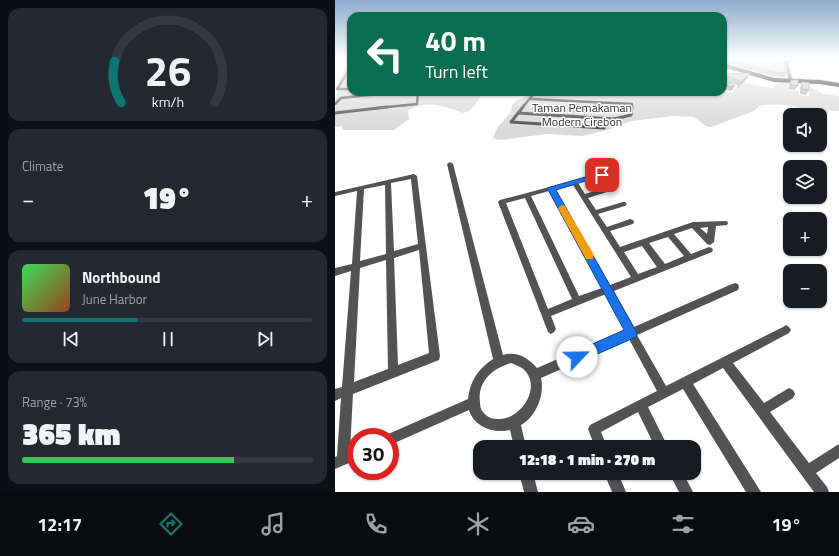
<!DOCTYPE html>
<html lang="en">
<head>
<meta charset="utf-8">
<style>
	:root { --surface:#171b24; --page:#242831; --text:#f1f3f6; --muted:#9ea1a6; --line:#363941; --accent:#0f766e }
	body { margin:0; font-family:"Titillium Web",sans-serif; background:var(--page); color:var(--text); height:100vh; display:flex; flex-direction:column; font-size:15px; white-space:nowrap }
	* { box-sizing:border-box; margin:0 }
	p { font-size:13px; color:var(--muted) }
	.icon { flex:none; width:22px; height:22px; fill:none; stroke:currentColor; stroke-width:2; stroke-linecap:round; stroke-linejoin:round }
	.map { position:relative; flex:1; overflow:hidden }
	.sheet { display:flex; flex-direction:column; gap:8px; padding:8px; background:#0d0f14; width:335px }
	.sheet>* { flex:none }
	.guide { position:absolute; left:12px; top:12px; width:380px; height:84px; border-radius:12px; box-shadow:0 1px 3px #0004; background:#0b6e4f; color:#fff; overflow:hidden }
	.controls { position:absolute; left:448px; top:108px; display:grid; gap:8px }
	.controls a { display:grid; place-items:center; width:44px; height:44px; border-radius:8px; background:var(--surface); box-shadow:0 1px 3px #0004; font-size:20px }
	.speed { position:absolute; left:12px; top:428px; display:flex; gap:8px; font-size:20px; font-weight:700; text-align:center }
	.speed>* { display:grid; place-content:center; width:52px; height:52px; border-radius:50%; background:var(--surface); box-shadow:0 1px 3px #0004; line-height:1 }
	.speed .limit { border:6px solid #d22; background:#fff; color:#111 }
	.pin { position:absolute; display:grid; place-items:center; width:34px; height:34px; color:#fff; margin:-17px; border-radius:8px; box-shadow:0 2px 6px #0006 }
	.me { position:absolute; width:44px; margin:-22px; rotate:66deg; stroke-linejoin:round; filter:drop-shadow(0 0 3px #0008) }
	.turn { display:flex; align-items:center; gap:14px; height:84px; padding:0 12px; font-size:18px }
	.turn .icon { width:52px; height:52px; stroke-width:2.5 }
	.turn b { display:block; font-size:28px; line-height:34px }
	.big { font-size:30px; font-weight:800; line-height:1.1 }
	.sheet .card { flex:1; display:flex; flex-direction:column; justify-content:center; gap:6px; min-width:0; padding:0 14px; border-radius:12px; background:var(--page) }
	.sheet .dial { align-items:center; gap:0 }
	.dial svg { height:104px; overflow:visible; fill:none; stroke:var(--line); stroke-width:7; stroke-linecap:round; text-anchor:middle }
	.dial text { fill:var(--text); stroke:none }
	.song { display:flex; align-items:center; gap:12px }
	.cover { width:48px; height:48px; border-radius:6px; background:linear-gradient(135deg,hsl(130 70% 55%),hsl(20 70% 35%)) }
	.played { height:4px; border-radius:2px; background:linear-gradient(90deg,var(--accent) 40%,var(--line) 40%) }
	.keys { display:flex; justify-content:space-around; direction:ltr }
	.heat { display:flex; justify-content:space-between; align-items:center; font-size:22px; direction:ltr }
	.charge { height:6px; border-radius:3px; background:linear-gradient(90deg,#34c759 73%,var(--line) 0) }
	.trip { position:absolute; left:138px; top:440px; width:228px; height:40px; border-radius:12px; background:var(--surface); box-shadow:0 1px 3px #0004; font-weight:800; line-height:40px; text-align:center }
	.tabs { display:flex; height:64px; justify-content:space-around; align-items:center; background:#090b0e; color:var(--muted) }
	.tabs .icon { width:28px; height:28px }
	.tabs .active { color:var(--accent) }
	.tabs b { font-size:18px; color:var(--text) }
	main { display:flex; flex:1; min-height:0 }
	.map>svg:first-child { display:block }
	.green { fill:#dadada }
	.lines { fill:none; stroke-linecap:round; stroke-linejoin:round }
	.highway-casing { stroke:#dbdbdb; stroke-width:2 }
	.lane-far1 { stroke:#535353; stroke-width:2.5 }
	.lane { stroke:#535353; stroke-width:3 }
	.street { fill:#535353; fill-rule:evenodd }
	.highway { fill:#000; fill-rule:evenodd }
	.wall { fill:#a8a8a8 }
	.shaded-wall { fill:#888 }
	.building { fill:#c3c3c3; stroke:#888 }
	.route { fill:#1a73e8; stroke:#114b97 }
	.slow { fill:#f59e0b }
	.labels { text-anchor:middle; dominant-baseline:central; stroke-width:3; stroke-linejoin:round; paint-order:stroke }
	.far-park-label { font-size:12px; fill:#313131; stroke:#fff }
</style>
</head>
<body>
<main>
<section class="sheet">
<div class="card dial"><svg viewBox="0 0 100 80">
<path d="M14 69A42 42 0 1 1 86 69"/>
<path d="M14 69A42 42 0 0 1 9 37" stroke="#0f766e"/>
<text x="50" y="56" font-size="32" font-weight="700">26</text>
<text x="50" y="72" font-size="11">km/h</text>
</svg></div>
<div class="card"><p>Climate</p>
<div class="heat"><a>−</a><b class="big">19°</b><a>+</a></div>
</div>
<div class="card">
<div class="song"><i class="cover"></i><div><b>Northbound</b><p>June Harbor</p></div></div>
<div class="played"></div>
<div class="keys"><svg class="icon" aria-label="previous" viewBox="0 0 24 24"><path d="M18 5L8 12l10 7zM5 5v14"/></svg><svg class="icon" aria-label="pause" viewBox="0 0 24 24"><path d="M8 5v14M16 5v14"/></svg><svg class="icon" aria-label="next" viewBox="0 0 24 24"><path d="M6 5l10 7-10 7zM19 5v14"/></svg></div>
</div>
<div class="card"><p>Range · 73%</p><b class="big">365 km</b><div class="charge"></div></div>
</section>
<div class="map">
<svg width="504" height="492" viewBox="0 0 504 492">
	<rect width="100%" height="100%" fill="#fff"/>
	<g class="green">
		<path d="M16,65V92H148C142,101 139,111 128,113C110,106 91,99 73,111L74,119L59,130H8L7,126L0,127C0,110 0,73 16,65Z"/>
		<path d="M409,81L417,85L438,88L442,84H453L454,90L464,91V95L474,96V86L488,94L504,96V111L494,110L492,114L474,115C468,104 435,103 424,106L419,111L376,127L371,126L359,117L337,116L297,121L284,125L276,129L248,136L212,134L165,140L158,138L162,128L176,112L177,105L182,100L192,96L194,92L388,91L398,93L399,92L397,91Z"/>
	</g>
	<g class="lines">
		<defs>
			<polygon id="highway" points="388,63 439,78 485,80 504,83 504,87 485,84 439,82 388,67"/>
		</defs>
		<use href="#highway" class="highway-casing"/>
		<g class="lane-far1">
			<polyline points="16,67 2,89 16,89"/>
			<polyline points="196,99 297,104 297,108"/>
			<polyline points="0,104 6,98 61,92"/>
			<polyline points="42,108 82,104 83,92"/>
			<polyline points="187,108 200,92"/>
		</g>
		<g class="lane">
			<polyline points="188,107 176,122 269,128 279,119"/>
			<polyline points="0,113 52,107"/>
			<polyline points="183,113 279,119 296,115 297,107"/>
		</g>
		<g class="street">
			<polygon points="455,59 460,59 453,63 458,82 456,83 454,82 449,62"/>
			<path d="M115,162L118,164L168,355C182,351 193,358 202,368L290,330L271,294L216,316L221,329L219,332L216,334L213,332L163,202L165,200L267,173L269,174V176L243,183L250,194L276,186H278V190L253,198L261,210L288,202H290L292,204L290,206L263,214L272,227L295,219L298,220L299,222L298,224L275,231L285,247L358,222L392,221L393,223L392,225L381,226L379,242L375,245L372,244L357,228L339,234L356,254L374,247L377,248L378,250L377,252L279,291L299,327L397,284L400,283L403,284L404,287L403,290L302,335L331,386L448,327L451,325L454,327L456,330L454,333L398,363L429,403L454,388L458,390L460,394L458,398L435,412L474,463L504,444V458L481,473L492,487L494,492H479L388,368L358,384L426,492H411L348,389L313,407L333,447H320L303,412L266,432L272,447H260L253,429L255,425L322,391L294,339L206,378C210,394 201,417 186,425L191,447H179L175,430C159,434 139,427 134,410L55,445V437H50L51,435L133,399C135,381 143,369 158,359L112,164ZM238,185L296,277L275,285L220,190ZM214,191L267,288L244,296L196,196ZM190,198L237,299L213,309L171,203ZM373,227L372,234L365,228ZM333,237L349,256L330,264L314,243ZM307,246L322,267L303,274L289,252ZM176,363C180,365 184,366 187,368C208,384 188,418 165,419C160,419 155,419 151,415C146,411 145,407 145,402C142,382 158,368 176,363Z"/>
			<path d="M79,174L82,176L105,356L104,360L18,394L15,450L21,448V460L0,469V457L2,456L6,398L0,401V389L7,387L16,271L0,276V268L17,264L22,191L0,196V192ZM76,179L83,244L59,251L56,183ZM50,185L51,254L25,261L29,189ZM84,250L94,353L63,365L59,258ZM51,260L53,369L19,382L25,268Z"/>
			<polygon points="184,473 198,473 203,492 189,492"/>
			<polygon points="269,473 283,473 291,492 277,492"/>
			<polygon points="334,473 348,473 358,492 344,492"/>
		</g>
		<use href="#highway" class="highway"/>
	</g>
	<g class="wall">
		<polygon points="388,59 433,59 452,73 450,77 437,76 388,62"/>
		<polygon points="388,64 391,74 413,77 403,88 402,85 389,80 400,85 398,89 395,91 388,89"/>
		<polygon points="456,80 463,86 460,90 454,89 454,84"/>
		<polygon points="467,82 474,90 471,95 465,94 465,87"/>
	</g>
	<g class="shaded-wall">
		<polygon points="415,73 413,77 403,88 405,83"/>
		<polygon points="400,85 398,89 395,91 396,87"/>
	</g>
	<g class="building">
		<polygon points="393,59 433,59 448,62 450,60 452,73 439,72"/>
		<polygon points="388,64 391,74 415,73 405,83 403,80 388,75 389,80 400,85 396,87 388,84"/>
		<polygon points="456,80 463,80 463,86 456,85"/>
		<polygon points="467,82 474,83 474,90 467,89"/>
	</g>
	<linearGradient id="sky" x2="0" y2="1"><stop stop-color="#8baccc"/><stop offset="0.46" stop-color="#fff"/><stop offset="1" stop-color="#fff" stop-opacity="0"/></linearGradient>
	<rect width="504" height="128" fill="url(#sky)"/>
	<polygon class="route" points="264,173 270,175 221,190 302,333 301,337 242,363 237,361 236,357 237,353 289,330 212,188"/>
	<polygon class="slow" points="227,205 230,206 258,253 258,259 251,259 223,208"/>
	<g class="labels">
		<g class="far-park-label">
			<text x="247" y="107">Taman Pemakaman<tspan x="247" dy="14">Modern Cirebon</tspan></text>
		</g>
	</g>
</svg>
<div class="controls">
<a><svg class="icon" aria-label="sound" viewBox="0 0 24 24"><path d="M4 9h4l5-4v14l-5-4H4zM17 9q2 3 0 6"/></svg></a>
<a><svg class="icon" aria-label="layers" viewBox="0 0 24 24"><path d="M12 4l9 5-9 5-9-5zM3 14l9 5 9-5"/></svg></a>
<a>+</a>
<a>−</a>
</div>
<div class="speed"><div class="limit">30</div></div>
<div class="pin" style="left:267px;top:175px;background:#d93025"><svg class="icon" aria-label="arrive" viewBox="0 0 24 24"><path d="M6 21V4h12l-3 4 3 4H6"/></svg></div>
<svg class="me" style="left:242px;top:357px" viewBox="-20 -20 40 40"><circle r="19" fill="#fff"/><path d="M0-13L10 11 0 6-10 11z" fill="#1a73e8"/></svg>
<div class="trip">12:18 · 1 min · 270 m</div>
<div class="guide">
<div class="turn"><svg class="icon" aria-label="left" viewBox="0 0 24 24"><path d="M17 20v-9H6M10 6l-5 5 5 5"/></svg><div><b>40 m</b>Turn left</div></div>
</div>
</div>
</main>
<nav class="tabs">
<b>12:17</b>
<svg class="icon active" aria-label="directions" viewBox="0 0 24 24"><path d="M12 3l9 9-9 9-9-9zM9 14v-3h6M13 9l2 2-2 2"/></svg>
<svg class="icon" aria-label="music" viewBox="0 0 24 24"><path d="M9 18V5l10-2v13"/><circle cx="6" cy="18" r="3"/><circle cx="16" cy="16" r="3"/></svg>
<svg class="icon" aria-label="phone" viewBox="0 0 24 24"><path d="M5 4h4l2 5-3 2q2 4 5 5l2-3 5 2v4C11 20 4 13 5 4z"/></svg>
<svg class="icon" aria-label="climate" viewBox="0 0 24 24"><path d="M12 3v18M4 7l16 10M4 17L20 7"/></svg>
<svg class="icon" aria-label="car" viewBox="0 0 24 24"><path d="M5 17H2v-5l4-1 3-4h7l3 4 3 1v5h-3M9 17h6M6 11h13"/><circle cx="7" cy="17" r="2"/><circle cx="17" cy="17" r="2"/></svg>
<svg class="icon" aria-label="filters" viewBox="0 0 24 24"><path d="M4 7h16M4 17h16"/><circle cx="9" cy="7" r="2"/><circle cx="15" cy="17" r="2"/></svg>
<b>19°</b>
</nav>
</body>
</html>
